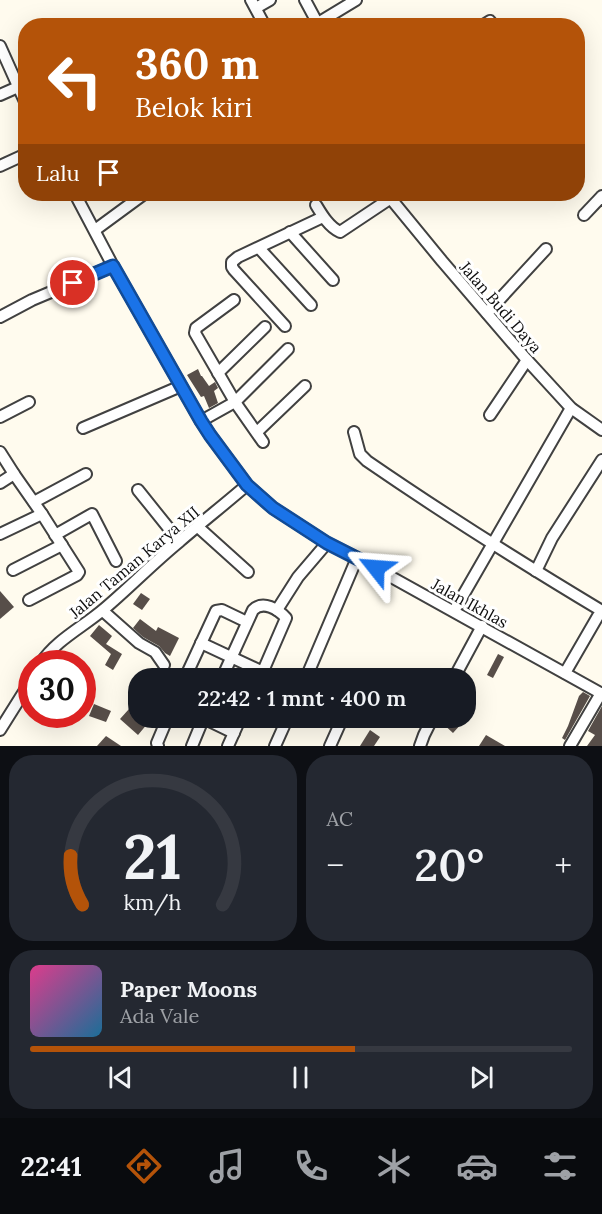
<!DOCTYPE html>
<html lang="id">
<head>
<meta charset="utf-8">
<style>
	:root { --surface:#171b24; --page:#242831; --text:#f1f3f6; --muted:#9ea1a6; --line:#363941; --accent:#b45309 }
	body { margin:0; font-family:Lora,serif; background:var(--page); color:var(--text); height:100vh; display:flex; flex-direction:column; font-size:22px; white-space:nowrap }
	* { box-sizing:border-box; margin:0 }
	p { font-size:20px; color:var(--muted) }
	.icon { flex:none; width:33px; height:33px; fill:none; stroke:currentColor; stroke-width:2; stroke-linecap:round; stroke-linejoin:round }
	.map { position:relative; height:746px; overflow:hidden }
	.drawer { display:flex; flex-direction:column; gap:9px; padding:9px; background:#0d0f14; flex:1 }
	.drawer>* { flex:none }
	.top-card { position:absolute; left:18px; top:18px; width:567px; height:183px; border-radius:24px; box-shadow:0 6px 24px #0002; background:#b45309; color:#fff; overflow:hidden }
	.speed { position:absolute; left:18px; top:650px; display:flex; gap:12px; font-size:30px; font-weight:700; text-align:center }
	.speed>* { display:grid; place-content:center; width:78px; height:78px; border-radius:50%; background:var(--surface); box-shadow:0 6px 24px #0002; line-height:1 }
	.speed .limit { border:9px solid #d22; background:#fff; color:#111 }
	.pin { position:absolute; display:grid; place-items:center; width:51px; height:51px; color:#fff; margin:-26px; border:3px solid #fff; border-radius:50%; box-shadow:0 2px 6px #0007 }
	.me { position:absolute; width:66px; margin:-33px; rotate:298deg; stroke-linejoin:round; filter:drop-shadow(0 0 4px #0008) }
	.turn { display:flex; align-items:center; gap:21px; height:126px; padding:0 18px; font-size:27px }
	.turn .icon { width:78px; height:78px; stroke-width:2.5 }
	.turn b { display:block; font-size:42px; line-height:51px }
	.then { display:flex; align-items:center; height:57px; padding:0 18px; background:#0003; gap:12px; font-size:22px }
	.big { font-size:45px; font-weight:600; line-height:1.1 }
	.drawer .widget { flex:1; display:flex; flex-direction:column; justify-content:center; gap:9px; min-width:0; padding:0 21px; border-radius:24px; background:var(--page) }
	.drawer .dial { align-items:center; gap:0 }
	.dial svg { height:156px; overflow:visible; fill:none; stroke:var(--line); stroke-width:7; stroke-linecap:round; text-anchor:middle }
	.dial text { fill:var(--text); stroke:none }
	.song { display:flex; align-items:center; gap:18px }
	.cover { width:72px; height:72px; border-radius:9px; background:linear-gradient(135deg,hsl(330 70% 55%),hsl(200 70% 35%)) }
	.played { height:6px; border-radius:3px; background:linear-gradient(90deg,var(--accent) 60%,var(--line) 60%) }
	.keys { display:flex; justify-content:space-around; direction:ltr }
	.heat { display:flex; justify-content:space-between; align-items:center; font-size:33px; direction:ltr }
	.drawer .tiles { flex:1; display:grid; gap:9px; grid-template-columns:1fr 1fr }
	.widget:last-child { grid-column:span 2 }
	.trip { position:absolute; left:128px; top:668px; width:348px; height:60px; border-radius:24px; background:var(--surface); box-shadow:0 6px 24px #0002; font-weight:600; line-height:60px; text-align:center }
	.tabs { display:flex; height:96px; justify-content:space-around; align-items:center; background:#090b0e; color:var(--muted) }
	.tabs .icon { width:42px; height:42px }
	.tabs .selected { color:var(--accent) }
	.tabs b { font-size:27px; color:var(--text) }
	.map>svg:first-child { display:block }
	.building { fill:#574e49 }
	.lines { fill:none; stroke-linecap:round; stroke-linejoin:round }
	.minor-casing { stroke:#414141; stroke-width:14 }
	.minor { stroke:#fff; stroke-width:10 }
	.route-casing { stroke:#114b97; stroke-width:15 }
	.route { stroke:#1a73e8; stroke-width:10 }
	.labels { text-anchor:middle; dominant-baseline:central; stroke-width:6; stroke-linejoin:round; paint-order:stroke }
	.street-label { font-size:16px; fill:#0e0e0e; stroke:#fff }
</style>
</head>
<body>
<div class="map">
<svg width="602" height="746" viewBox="0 0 602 746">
	<rect width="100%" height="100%" fill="#fffbee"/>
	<g class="building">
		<polygon points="198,369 201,376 202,376 209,386 215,382 218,388 214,391 218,403 209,408 204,396 201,397 187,375"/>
		<polygon points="0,591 14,607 0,619"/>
		<polygon points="141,593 150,599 142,610 133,604"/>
		<polygon points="140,619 156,631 158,627 179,638 170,656 165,653 159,646 143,637 133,628"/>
		<polygon points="99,625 112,636 106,644 122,654 113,670 105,665 111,654 90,636"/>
		<polygon points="498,654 504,657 493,678 487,675"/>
		<polygon points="583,692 590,696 565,740 562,738 568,726 579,696"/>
		<polygon points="94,704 111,711 106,722 89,716"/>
		<polygon points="465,705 472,712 453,733 440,721 443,717 465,717"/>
		<polygon points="602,706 602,746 587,746 595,735 588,731"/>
		<polygon points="129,709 138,717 153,717 138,735 120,719"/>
		<polygon points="370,730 380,737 374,746 360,746"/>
		<polygon points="486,735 505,746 479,746"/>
		<polygon points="106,736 121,746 97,746"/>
	</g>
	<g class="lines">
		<defs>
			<g id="minor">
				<polyline points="251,0 265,26"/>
				<polyline points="305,0 319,26"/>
				<polyline points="256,8 270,0"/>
				<polyline points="318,23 356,0"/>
				<polyline points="482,26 490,21 494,26"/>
				<polyline points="0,46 26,104"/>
				<polyline points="0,95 18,87"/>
				<polyline points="0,166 26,154"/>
				<polyline points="75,194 113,266 201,421 210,435 247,485 273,508 327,543 357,558 602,694"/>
				<polyline points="387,194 442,261 527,360 571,408 602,430"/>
				<path d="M316,205C322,215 329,227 340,232L391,198"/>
				<polyline points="584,215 602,196"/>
				<polyline points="95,230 144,194"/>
				<polyline points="290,232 333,280"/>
				<polyline points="259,248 311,305"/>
				<polyline points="234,300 196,328 195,333 235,402 263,442"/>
				<polyline points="487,313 546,249"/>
				<polyline points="0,317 32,300 113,266"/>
				<polyline points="285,326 234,270 232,267 232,262 238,257 323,217"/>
				<polyline points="218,373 265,327"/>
				<polyline points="490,415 527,360"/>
				<polyline points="0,417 29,402"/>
				<polyline points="201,421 235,402 288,349"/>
				<polyline points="83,428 181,386"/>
				<polyline points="257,432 305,386"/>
				<path d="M354,432L360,454L367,461C444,514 522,563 602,611"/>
				<polyline points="0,452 14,474 0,483"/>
				<polyline points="14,474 42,514 79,572 77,575 29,600"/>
				<polyline points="138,490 179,541"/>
				<polyline points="34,502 86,474"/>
				<polyline points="198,527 248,572"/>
				<polyline points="0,534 42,514"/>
				<polyline points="55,535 92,514 116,561"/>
				<polyline points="13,570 62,545"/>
				<polyline points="536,571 552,538 602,460"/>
				<polyline points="277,610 298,577 327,543"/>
				<polyline points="103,611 139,643 155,652 164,665"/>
				<polyline points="454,611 571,408"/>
				<polyline points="201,643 263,672"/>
				<path d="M41,663C56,640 83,627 104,609C130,587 153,563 180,541C202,522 225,504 247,485"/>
				<polyline points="565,673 598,616 602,613"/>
				<polyline points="185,678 216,611 222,610 247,622"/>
				<path d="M222,678L253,610C263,600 278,609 286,618L260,678"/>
				<polyline points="306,678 357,558"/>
				<polyline points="454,678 482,626"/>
				<polyline points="203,718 234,733"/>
				<polyline points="0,730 32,679"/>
				<polyline points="158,746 157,743 168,717"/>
				<polyline points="192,746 204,717"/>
				<polyline points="228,746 241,717"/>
				<polyline points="275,746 288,717"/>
				<polyline points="330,746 343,717"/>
				<polyline points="420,746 424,735 433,717"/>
				<polyline points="570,746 601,693"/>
			</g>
		</defs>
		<use href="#minor" class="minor-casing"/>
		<use href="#minor" class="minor"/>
	</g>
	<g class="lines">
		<defs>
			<polyline id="route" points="73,283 113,266 201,421 210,435 247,485 273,508 327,543 376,568"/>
		</defs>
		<use href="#route" class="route-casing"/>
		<use href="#route" class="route"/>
	</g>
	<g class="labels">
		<g class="street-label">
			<text transform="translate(501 307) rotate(49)">Jalan Budi Daya</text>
			<text transform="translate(134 562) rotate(-40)">Jalan Taman Karya XII</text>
			<text transform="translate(470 603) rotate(29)">Jalan Ikhlas</text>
		</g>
	</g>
</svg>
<div class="speed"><div class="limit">30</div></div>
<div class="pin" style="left:73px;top:283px;background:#d93025"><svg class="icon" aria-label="arrive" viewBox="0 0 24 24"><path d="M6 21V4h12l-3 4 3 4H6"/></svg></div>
<svg class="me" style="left:376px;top:568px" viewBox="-20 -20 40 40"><path d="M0-17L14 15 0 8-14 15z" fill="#1a73e8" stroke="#fff" stroke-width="4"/></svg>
<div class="trip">22:42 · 1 mnt · 400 m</div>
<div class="top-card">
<div class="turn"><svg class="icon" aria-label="left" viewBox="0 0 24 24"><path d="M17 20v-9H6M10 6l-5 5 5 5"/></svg><div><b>360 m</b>Belok kiri</div></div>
<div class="then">Lalu<svg class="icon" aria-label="arrive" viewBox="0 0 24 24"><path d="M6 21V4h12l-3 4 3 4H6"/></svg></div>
</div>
</div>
<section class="drawer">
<div class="tiles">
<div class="widget dial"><svg viewBox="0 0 100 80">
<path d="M14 69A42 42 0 1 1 86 69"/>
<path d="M14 69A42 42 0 0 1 8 44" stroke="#b45309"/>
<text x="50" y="56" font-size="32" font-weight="700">21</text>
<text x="50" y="72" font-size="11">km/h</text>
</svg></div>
<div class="widget"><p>AC</p>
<div class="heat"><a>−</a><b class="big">20°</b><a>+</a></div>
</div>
<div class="widget">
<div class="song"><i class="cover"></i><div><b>Paper Moons</b><p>Ada Vale</p></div></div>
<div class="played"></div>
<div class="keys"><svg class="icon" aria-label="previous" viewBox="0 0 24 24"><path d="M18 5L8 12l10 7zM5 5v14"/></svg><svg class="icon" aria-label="pause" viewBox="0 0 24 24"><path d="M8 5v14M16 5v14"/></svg><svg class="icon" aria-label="next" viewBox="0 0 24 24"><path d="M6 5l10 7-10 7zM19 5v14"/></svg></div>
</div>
</div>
</section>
<nav class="tabs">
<b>22:41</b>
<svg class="icon selected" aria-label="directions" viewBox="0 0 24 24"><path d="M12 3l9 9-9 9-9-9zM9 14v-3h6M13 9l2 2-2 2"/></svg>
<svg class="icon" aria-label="music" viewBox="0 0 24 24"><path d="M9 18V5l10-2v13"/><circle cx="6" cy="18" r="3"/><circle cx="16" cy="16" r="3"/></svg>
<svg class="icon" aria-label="phone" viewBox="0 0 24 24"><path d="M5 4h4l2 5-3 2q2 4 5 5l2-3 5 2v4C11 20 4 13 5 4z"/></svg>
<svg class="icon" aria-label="climate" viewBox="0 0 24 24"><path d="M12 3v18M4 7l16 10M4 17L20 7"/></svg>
<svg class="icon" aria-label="car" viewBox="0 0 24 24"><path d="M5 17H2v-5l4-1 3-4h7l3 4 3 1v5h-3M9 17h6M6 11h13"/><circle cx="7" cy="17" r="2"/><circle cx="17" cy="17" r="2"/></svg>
<svg class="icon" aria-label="filters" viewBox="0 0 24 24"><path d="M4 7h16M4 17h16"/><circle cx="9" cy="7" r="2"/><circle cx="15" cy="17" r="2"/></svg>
</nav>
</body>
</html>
